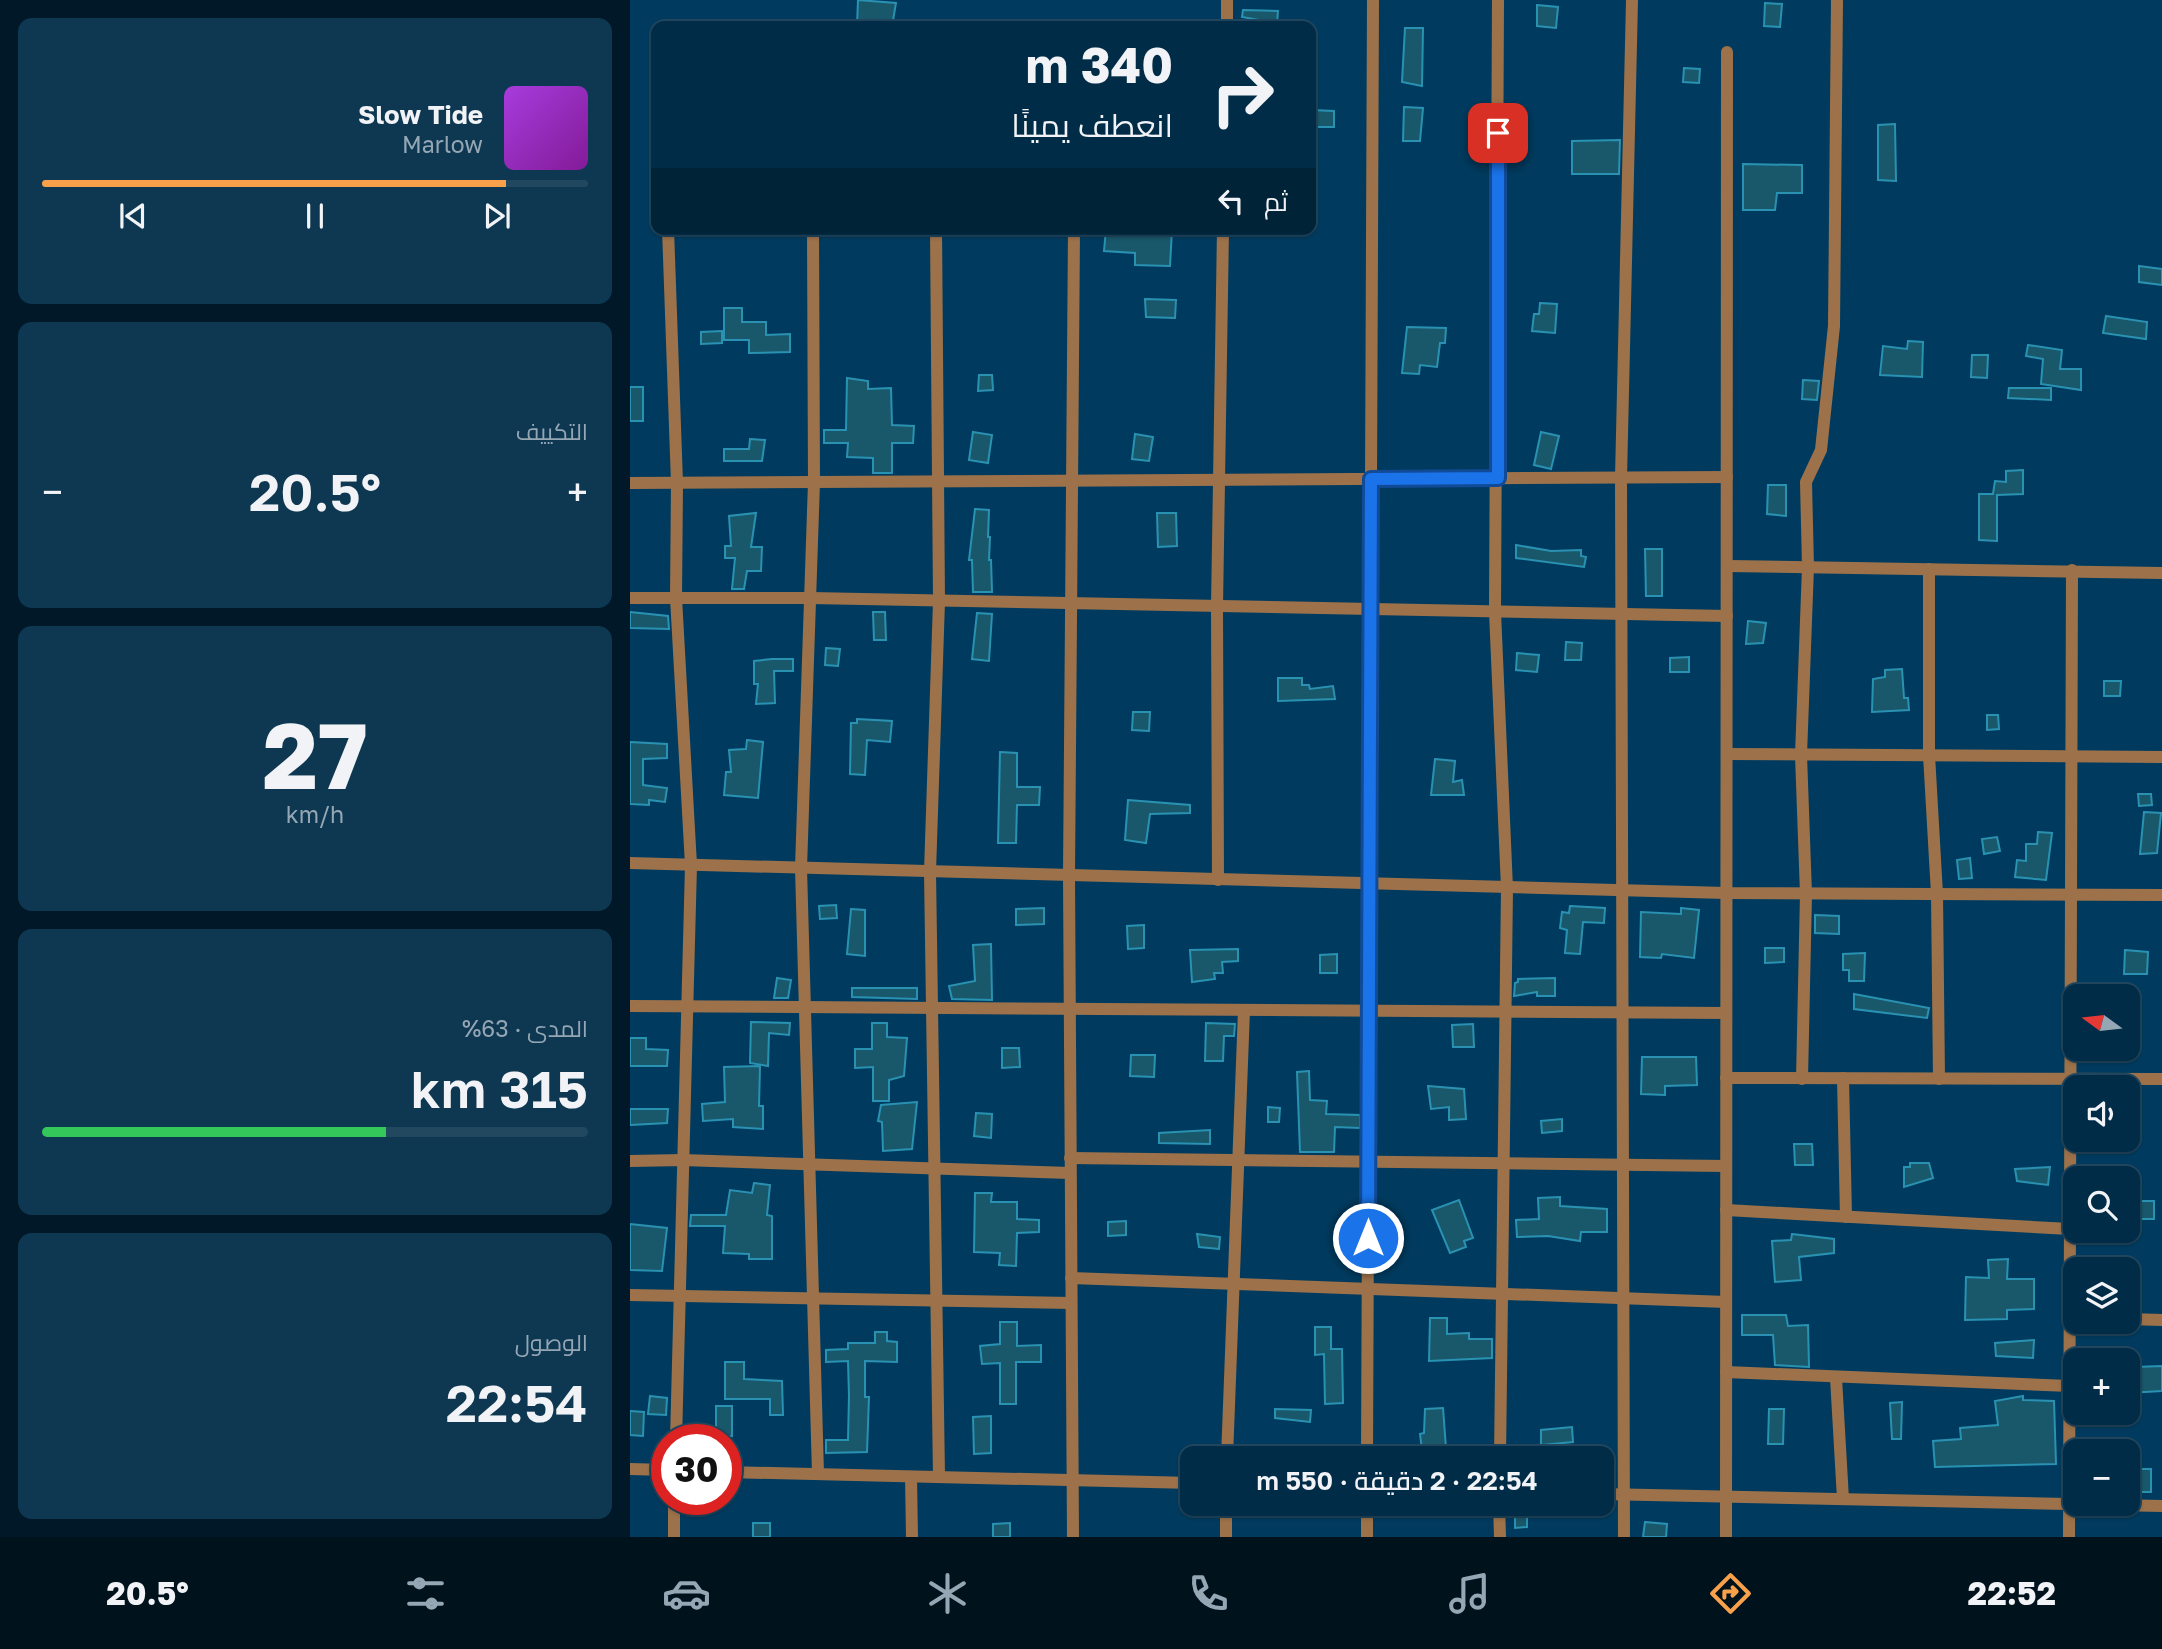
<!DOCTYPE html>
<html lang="ar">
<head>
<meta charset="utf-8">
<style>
	:root { --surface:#002c47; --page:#0e3852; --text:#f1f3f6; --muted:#95a7b4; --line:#224860; --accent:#f8a14a }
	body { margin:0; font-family:"Golos Text",Cairo,sans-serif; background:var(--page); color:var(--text); direction:rtl; height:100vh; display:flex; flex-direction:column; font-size:26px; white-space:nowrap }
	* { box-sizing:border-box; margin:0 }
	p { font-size:23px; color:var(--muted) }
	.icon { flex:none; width:38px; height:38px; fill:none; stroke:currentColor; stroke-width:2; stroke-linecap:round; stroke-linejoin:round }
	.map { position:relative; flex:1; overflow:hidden; direction:ltr }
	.sheet { display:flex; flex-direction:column; gap:18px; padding:18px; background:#001827; width:630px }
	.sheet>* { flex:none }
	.guide { position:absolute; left:21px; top:21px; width:665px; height:214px; border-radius:14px; box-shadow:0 2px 5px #0004,0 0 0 2px var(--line); direction:rtl; background:#002c47; color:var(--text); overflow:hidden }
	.needle { width:46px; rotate:285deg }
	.fabs { position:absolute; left:1433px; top:984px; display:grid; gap:14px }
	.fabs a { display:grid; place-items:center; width:77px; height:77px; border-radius:14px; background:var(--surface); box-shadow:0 2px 5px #0004,0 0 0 2px var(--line); font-size:35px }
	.speed { position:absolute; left:21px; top:1424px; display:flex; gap:14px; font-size:35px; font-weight:700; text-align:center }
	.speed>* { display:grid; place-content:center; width:91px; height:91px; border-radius:50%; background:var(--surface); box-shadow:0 2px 5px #0004,0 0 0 2px var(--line); line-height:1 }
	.speed .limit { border:10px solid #d22; background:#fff; color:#111 }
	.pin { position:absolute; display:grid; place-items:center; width:60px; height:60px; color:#fff; margin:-30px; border-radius:14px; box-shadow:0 4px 10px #0006 }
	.me { position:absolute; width:77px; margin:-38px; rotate:0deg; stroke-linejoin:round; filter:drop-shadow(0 0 5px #0008) }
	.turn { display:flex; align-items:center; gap:24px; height:147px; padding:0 28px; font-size:32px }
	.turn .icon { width:91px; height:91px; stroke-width:2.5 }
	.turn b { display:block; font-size:49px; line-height:60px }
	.then { display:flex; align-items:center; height:66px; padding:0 28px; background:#0003; gap:14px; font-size:26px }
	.big { font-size:52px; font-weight:600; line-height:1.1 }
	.sheet .card { flex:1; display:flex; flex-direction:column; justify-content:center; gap:10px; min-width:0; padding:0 24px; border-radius:14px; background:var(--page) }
	.sheet .dial { align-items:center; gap:0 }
	.dial b { font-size:91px; line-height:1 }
	.song { display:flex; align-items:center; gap:21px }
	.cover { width:84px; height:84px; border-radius:10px; background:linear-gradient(135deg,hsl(280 70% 55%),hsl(290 70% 35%)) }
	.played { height:7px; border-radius:4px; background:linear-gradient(90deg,var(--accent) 85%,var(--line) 85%) }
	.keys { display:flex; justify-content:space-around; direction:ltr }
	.heat { display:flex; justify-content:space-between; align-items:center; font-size:38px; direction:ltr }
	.charge { height:10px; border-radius:5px; background:linear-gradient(90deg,#34c759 63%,var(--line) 0) }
	.trip { position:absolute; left:550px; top:1446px; width:434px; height:70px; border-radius:14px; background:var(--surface); box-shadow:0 2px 5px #0004,0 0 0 2px var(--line); font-weight:600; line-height:70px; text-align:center; direction:rtl }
	.tab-bar { display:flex; height:112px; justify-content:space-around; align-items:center; background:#00121c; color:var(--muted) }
	.tab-bar .icon { width:49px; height:49px }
	.tab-bar .selected { color:var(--accent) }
	.tab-bar b { font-size:32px; color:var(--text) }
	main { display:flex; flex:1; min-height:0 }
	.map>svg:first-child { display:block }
	.building { fill:#19576a; stroke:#2992b2; stroke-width:2 }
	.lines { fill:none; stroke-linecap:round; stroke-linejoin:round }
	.minor { stroke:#9d724a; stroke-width:12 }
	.route-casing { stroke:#114b97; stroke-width:18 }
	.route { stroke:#1a73e8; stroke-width:12 }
</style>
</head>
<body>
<main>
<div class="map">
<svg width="1532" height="1537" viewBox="0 0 1532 1537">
	<rect width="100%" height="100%" fill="#003b5f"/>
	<g class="building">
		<polygon points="228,0 266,3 262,26 227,26"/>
		<polygon points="1135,3 1152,4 1150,27 1134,26"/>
		<polygon points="907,5 928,7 926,28 907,26"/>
		<polygon points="613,10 648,11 647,23 612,17"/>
		<polygon points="775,28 793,28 792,86 772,82"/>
		<polygon points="1054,68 1070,69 1069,83 1053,82"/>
		<polygon points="774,107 793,108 790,141 773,141"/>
		<polygon points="681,110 704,111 704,127 681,127"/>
		<polygon points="1265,124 1266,181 1248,180 1248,125"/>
		<polygon points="990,140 989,174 942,174 942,141"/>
		<polygon points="1113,164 1172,165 1172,193 1147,193 1145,210 1113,210"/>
		<polygon points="476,229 542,229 540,266 505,265 505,253 474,251"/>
		<polygon points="1509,266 1532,269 1532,285 1509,282"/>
		<polygon points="515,299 546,300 545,318 516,317"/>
		<polygon points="910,303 927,304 925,333 902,331 904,314 909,314"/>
		<polygon points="94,308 112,308 112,322 136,322 136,335 160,334 160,352 119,353 119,340 94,340"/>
		<polygon points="1476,316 1517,322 1516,339 1473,333"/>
		<polygon points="777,327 816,328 815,343 810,343 807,367 790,365 789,374 772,373"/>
		<polygon points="92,331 92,343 71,344 71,332"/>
		<polygon points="1278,341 1293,342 1292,377 1250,375 1253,346 1277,349"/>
		<polygon points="1398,345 1432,350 1430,369 1451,369 1451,390 1411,384 1413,359 1396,356"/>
		<polygon points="1342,355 1358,355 1357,378 1341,377"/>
		<polygon points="349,375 362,375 363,390 348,391"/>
		<polygon points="217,378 238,381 238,389 261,388 262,425 284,426 283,443 262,443 262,473 243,473 243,458 217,457 218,443 194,443 194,430 216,430"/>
		<polygon points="1173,380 1189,381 1187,400 1172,399"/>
		<rect x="0" y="387" width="13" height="34"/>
		<polygon points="1379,388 1421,388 1421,400 1378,398"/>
		<polygon points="343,432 362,435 358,463 339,460"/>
		<polygon points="911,432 929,436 921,469 904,465"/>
		<polygon points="505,434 523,437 519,461 502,459"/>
		<polygon points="120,439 135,440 132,461 94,461 94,449 119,449"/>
		<polygon points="1393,470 1393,494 1367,495 1367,541 1349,540 1349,494 1363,494 1365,481 1376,482 1376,471"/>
		<polygon points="1138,485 1156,485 1156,516 1137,514"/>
		<polygon points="345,509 359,510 358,537 360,537 359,560 361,560 362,592 343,592 342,560 339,560"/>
		<polygon points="126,513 121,547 132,547 131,571 117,571 114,589 102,589 105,558 95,558 95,546 101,546 99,516"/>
		<polygon points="527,513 546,513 547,546 528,547"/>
		<polygon points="886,545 921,551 951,550 951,556 956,557 954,567 886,558"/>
		<polygon points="1015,549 1032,549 1032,596 1016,596"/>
		<polygon points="0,612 38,616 39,629 0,628"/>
		<polygon points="243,612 255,612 256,640 244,640"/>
		<polygon points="347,613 362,614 359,661 342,659"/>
		<polygon points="1118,621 1136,623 1133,643 1116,644"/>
		<polygon points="936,642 952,643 951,660 935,660"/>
		<polygon points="196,648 210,649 208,666 195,665"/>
		<polygon points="887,653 909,655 907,672 886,670"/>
		<polygon points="1059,657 1059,672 1040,672 1040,658"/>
		<polygon points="142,659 163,659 163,671 144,671 145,703 126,704 128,684 124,684 124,661"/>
		<polygon points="1272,669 1274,698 1278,698 1279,710 1242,712 1243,679 1255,677 1255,670"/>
		<polygon points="648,678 672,678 672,685 679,685 680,689 703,686 705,699 648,701"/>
		<polygon points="1474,681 1491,681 1490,696 1474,696"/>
		<polygon points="503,712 520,712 519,731 502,730"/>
		<polygon points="1357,715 1368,715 1369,729 1357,730"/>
		<polygon points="227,719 262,721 260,742 237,740 235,775 220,774 221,723 227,723"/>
		<polygon points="117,740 133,742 128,798 94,795 96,772 101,772 99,750 116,749"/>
		<polygon points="0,742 37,744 37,758 13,759 13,785 37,788 35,802 19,800 19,805 0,804"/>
		<polygon points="370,752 387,753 387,787 410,787 409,805 387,805 386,843 368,843"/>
		<polygon points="805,759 825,761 823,782 832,780 834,795 801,795"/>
		<polygon points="1508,794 1521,794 1522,805 1509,806"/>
		<polygon points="498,800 560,805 560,813 520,814 516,843 495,840"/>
		<polygon points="1514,812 1531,813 1527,853 1510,854"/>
		<polygon points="1408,832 1422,833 1416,880 1385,877 1387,860 1396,861 1396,844 1407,844"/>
		<polygon points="1367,837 1370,851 1354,854 1352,839"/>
		<polygon points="1340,858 1342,878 1329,879 1327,860"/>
		<polygon points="206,905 207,918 190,919 189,906"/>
		<polygon points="940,906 975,908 974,923 953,922 950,954 935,953 937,930 930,928 932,912 939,913"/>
		<polygon points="414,908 414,924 386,925 386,909"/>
		<polygon points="1051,908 1069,910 1064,958 1032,954 1031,958 1010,957 1011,912 1051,914"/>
		<polygon points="221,909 235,910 235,956 217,954"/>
		<polygon points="1185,915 1209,916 1209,934 1185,933"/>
		<polygon points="514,925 514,948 498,949 497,926"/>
		<polygon points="361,944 362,1000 322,999 319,986 345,981 343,945"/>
		<polygon points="1135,948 1154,948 1154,962 1135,963"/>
		<polygon points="608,949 608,961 592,962 593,973 584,973 585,979 562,982 560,950"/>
		<polygon points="1495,950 1518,952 1517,974 1494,974"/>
		<polygon points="1235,953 1234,981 1219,981 1219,970 1213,970 1213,954"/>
		<polygon points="707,954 707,973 690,973 690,955"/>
		<polygon points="147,978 161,980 158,998 144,998"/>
		<polygon points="925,978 925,996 907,996 907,992 884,996 885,983 888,982 888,979"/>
		<polygon points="222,988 287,988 287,999 222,997"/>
		<polygon points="1224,994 1299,1008 1297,1018 1224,1009"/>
		<polygon points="121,1022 160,1023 159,1035 139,1033 138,1066 120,1063"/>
		<polygon points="242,1023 257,1023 257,1037 277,1038 274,1076 259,1080 259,1101 243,1101 243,1067 225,1068 225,1049 242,1049"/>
		<polygon points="576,1023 605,1024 604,1036 594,1036 593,1061 575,1061"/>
		<polygon points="843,1024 844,1047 823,1047 822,1025"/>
		<polygon points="0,1038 16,1038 16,1049 38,1050 37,1066 0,1066"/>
		<polygon points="372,1048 389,1048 390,1067 372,1068"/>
		<polygon points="501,1055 525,1055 524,1077 500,1076"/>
		<polygon points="1012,1057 1066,1057 1067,1085 1035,1086 1035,1095 1011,1094"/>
		<polygon points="130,1066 129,1106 133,1106 133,1129 103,1127 103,1119 73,1121 72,1104 95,1102 94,1067"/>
		<polygon points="679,1071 680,1100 697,1101 696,1114 730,1115 730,1128 705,1127 704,1152 670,1152 667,1072"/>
		<polygon points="798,1086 834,1089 836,1119 819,1120 819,1107 801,1109"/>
		<polygon points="287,1102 282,1149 253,1151 252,1122 248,1121 251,1105"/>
		<polygon points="638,1107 650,1108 649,1122 638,1122"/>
		<polygon points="0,1109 38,1109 37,1123 0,1125"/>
		<polygon points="346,1113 362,1114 361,1138 344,1136"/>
		<polygon points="932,1119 932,1131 912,1133 911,1121"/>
		<polygon points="580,1130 580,1144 529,1143 529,1133"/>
		<polygon points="1164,1144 1182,1144 1183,1165 1165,1165"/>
		<polygon points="1280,1163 1299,1163 1303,1178 1274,1187 1274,1167 1280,1167"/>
		<polygon points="1420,1167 1418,1185 1387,1181 1385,1169"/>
		<polygon points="124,1183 140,1185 137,1215 142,1216 142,1259 119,1259 119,1254 93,1253 95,1226 60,1226 61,1215 96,1215 100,1190 122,1193"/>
		<polygon points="345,1193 362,1193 361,1202 387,1202 387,1219 409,1220 409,1232 387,1233 386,1266 369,1265 370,1253 344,1252"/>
		<polygon points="930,1197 930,1206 977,1209 977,1232 951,1232 950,1241 918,1236 887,1237 886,1220 909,1219 908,1198"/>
		<polygon points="829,1200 843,1238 834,1241 836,1247 820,1253 802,1210"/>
		<polygon points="1505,1201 1524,1201 1524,1219 1511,1219 1511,1213 1503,1213"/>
		<polygon points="496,1221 496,1235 478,1236 478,1222"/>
		<polygon points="0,1224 37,1228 32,1271 0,1270"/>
		<polygon points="567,1234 590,1237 589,1249 569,1247"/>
		<polygon points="1162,1234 1204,1239 1204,1253 1169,1257 1171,1280 1145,1282 1142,1241 1161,1240"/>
		<polygon points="1378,1259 1377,1279 1404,1279 1404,1309 1377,1310 1377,1319 1335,1320 1336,1277 1359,1278 1358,1260"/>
		<polygon points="1112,1315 1156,1315 1158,1326 1178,1325 1179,1367 1145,1365 1143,1335 1112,1335"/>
		<polygon points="800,1318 817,1318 817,1334 839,1333 839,1339 862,1339 862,1358 799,1361"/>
		<polygon points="370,1322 387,1322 387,1346 411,1345 411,1362 386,1362 386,1404 370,1404 370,1363 352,1364 350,1346 370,1344"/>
		<polygon points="685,1327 701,1327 701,1349 712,1349 713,1403 695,1404 694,1354 685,1355"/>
		<polygon points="245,1332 257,1332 257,1341 267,1342 267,1362 235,1361 235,1397 239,1397 237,1452 196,1453 196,1440 218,1440 219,1396 218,1361 196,1362 196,1350 218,1349 218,1343 245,1343"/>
		<polygon points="1404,1340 1403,1358 1366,1356 1365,1343"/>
		<polygon points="95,1362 114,1362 114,1379 152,1381 153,1415 140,1415 140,1399 95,1399"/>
		<polygon points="1532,1366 1532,1391 1498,1393 1498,1374 1506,1375 1506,1367"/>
		<polygon points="20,1396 37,1398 36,1415 18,1414"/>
		<polygon points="1393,1396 1393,1400 1424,1401 1426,1464 1305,1467 1303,1441 1331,1439 1330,1428 1368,1425 1365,1401"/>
		<polygon points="1272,1402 1271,1439 1262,1439 1260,1403"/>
		<polygon points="86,1406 102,1406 102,1436 86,1437"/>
		<polygon points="813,1408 816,1448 792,1450 790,1434 794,1433 795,1409"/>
		<polygon points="645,1409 681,1410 680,1422 645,1418"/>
		<polygon points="1139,1409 1154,1409 1153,1444 1138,1444"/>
		<polygon points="0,1411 14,1412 13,1436 0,1435"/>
		<polygon points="361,1416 361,1453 344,1454 343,1417"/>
		<polygon points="942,1427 943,1442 911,1445 911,1430"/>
		<polygon points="1510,1469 1521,1469 1521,1492 1509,1492"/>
		<polygon points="897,1514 897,1527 885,1528 885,1515"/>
		<polygon points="1015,1522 1037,1524 1036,1537 1013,1537"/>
		<rect x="123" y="1523" width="17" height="14"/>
		<polygon points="380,1523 380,1537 363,1537 363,1524"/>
	</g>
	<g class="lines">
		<g class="minor">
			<polyline points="868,0 865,612 877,888 870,1458"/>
			<polyline points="597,26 597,0"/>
			<polyline points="38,229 47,483 46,598 61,865 46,1440"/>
			<polyline points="183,229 184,482 171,868 188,1474"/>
			<polyline points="306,229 309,601 300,872 309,1477"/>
			<polyline points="0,483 1097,477"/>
			<polyline points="1097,566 1532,573"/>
			<polyline points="1299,569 1299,755 1307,894 1309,1079"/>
			<polyline points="0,598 180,598 1097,616"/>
			<polyline points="1097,754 1532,757"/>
			<polyline points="0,863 1096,893 1532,895"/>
			<polyline points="588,880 587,607 593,229"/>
			<polyline points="0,1006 1096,1013"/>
			<polyline points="1096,1078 1532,1079"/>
			<polyline points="1213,1078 1216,1217"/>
			<polyline points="1172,1079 1176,894 1171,755 1178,567 1176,482 1191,450 1204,326 1207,0"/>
			<polyline points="440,1158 1096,1166"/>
			<polyline points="0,1161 53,1160 440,1173"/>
			<polyline points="1096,1210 1440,1229"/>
			<polyline points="441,1278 1096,1302"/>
			<polyline points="0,1295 441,1303"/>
			<polyline points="1498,1319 1532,1320"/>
			<polyline points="1096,1372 1440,1386"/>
			<polyline points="1206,1378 1213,1499"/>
			<polyline points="597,1458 614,1010"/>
			<polyline points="737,1458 743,0"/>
			<polyline points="0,1469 37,1470"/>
			<polyline points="96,1472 562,1483"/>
			<polyline points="281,1477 282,1537"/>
			<polyline points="971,1494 1532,1506"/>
			<polyline points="869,1503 870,1537"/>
			<polyline points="44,1537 44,1500"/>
			<polyline points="443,1537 439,876 444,229"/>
			<polyline points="596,1537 596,1503"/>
			<polyline points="737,1537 737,1503"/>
			<polyline points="994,1537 991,478 1002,0"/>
			<polyline points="1096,1537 1097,52"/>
			<polyline points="1439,1537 1442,570"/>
		</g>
	</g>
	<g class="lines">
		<defs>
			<polyline id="route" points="738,1238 741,479 868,478 868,133"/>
		</defs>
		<use href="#route" class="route-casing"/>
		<use href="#route" class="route"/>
	</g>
</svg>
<div class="fabs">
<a><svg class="needle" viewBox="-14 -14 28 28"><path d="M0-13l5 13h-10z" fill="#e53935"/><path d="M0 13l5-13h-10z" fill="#95a7b4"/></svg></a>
<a><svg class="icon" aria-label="sound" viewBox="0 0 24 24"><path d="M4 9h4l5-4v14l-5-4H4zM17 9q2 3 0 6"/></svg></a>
<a><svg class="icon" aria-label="search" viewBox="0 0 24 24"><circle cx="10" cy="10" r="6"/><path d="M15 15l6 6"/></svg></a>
<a><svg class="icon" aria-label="layers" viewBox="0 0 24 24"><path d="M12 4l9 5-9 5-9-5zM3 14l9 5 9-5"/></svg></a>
<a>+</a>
<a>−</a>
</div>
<div class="speed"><div class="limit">30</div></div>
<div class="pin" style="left:868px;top:133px;background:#d93025"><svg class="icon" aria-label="arrive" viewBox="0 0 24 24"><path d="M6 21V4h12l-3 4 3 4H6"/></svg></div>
<svg class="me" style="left:738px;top:1238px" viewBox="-20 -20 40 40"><circle r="17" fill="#1a73e8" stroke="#fff" stroke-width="3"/><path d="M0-11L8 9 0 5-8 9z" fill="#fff"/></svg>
<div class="trip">22:54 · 2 دقيقة · 550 m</div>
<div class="guide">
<div class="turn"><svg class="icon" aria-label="right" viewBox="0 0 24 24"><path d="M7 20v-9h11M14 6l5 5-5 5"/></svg><div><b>340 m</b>انعطف يمينًا</div></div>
<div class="then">ثم<svg class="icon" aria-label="left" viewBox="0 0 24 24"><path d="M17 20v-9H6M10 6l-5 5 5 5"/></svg></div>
</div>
</div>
<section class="sheet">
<div class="card">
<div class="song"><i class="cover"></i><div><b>Slow Tide</b><p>Marlow</p></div></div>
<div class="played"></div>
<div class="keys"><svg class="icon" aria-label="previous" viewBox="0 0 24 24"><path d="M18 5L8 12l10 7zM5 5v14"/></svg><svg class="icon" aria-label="pause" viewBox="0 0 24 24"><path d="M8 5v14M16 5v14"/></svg><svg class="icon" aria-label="next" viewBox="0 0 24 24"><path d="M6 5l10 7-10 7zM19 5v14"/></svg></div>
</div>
<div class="card"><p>التكييف</p>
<div class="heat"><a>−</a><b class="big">20.5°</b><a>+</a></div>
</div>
<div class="card dial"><b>27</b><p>km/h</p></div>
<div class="card"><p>المدى · 63%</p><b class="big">315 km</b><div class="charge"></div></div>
<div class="card"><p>الوصول</p><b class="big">22:54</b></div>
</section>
</main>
<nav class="tab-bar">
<b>22:52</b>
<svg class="icon selected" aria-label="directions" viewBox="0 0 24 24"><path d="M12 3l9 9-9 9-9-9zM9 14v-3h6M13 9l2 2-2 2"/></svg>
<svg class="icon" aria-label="music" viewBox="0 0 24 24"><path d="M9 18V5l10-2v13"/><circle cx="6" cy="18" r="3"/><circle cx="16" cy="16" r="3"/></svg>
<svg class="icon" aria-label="phone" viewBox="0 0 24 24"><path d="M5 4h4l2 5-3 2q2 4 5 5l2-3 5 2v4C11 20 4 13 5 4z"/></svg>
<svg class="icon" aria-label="climate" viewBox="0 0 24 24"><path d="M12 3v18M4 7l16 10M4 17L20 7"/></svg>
<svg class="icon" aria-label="car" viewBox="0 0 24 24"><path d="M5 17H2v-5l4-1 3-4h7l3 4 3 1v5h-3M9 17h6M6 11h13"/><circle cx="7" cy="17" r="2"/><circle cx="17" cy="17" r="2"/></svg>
<svg class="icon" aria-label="filters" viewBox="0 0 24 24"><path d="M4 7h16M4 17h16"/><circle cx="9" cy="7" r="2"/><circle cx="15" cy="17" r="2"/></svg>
<b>20.5°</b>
</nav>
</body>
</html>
